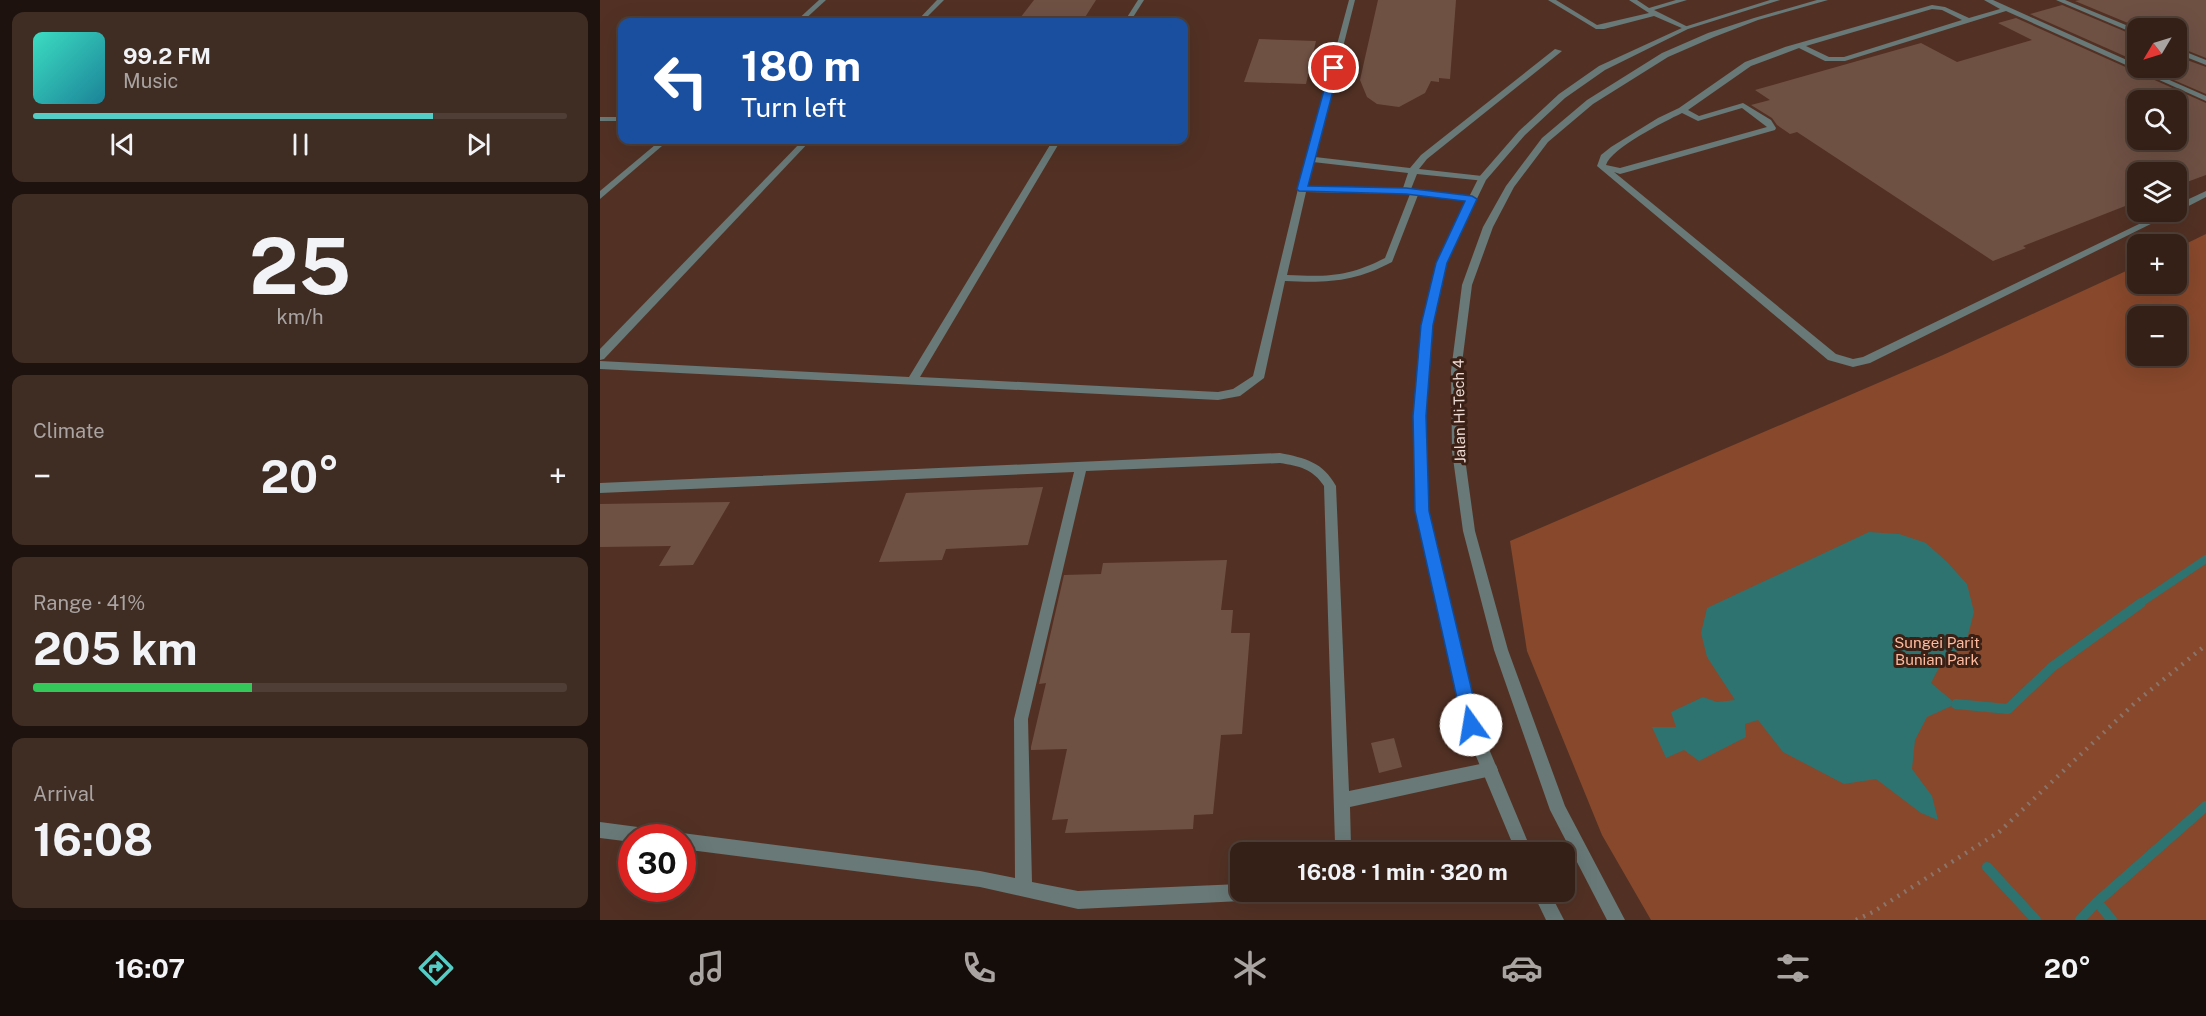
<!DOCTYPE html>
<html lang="en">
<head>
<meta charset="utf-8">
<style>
	:root { --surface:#342017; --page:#3f2d24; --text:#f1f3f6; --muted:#a9a3a1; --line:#4e3e36; --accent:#54cdc7 }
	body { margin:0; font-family:"Public Sans",sans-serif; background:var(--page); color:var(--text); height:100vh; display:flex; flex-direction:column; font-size:22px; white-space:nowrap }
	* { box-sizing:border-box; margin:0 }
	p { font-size:20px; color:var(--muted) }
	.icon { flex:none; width:33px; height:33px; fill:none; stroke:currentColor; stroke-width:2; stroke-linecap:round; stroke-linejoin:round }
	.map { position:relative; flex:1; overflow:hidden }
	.side { display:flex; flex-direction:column; gap:12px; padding:12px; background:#1d120d; width:600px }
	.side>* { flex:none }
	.hud { position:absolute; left:18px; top:18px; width:570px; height:126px; border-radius:12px; box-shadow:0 6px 24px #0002,0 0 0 2px var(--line); background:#1a4fa0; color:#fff; overflow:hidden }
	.needle { width:39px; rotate:232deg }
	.controls { position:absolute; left:1527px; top:18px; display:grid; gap:12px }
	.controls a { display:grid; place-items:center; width:60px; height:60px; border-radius:12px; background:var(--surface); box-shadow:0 6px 24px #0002,0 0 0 2px var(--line); font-size:30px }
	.speed { position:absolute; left:18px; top:824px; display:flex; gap:12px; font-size:30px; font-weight:700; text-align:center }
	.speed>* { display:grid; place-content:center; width:78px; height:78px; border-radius:50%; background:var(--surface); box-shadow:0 6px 24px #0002,0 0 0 2px var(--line); line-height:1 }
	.speed .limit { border:9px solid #d22; background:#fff; color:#111 }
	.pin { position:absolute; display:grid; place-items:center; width:51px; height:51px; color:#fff; margin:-26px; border:3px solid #fff; border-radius:50%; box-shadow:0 2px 6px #0007 }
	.me { position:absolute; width:66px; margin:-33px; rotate:347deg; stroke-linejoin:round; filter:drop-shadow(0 0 4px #0008) }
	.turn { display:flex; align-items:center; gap:21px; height:126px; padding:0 24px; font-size:27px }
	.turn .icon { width:78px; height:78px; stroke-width:2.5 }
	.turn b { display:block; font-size:42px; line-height:51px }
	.big { font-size:45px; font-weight:700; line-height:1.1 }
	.side .tile { flex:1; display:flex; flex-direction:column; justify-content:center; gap:9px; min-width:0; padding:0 21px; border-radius:12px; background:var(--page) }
	.side .dial { align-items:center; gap:0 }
	.dial b { font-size:78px; line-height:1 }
	.song { display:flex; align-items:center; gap:18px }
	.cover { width:72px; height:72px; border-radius:9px; background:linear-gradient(135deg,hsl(170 70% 55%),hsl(190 70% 35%)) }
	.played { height:6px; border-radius:3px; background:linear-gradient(90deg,var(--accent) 75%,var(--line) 75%) }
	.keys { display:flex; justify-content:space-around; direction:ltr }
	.heat { display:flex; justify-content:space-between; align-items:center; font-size:33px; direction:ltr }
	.charge { height:9px; border-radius:4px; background:linear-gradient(90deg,#34c759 41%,var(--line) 0) }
	.trip { position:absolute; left:630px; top:842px; width:345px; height:60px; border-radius:12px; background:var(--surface); box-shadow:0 6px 24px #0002,0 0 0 2px var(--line); font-weight:700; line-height:60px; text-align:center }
	.menu { display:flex; height:96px; justify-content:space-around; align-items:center; background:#150d09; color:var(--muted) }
	.menu .icon { width:42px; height:42px }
	.menu .selected { color:var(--accent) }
	.menu b { font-size:27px; color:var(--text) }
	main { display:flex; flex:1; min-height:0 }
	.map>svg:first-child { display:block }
	.built { fill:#523124; fill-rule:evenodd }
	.green { fill:#88482c; fill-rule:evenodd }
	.water { fill:#2e736f }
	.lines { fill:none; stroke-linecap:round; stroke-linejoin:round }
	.stream-far1 { stroke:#2e736f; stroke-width:8 }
	.stream { stroke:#2e736f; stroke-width:10 }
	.building { fill:#6f5144; fill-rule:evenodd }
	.path { stroke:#8b746a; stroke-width:4.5; stroke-dasharray:2 6; stroke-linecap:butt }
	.service { fill:#687977; fill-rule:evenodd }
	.minor { fill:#687977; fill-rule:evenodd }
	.route { fill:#1a73e8; stroke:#114b97; stroke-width:1.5 }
	.labels { text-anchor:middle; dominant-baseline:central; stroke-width:6; stroke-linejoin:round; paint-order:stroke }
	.street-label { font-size:15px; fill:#eedcd5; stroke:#3a2015 }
	.park-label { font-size:15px; fill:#fdba9e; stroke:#3a2015 }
</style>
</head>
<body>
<main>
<section class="side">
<div class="tile">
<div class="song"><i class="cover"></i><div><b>99.2 FM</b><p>Music</p></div></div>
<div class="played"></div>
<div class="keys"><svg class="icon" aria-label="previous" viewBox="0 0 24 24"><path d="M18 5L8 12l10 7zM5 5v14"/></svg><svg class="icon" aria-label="pause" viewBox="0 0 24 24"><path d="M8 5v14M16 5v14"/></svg><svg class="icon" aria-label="next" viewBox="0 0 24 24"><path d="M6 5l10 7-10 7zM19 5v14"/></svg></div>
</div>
<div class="tile dial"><b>25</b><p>km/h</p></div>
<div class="tile"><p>Climate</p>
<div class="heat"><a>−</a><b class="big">20°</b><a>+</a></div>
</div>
<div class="tile"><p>Range · 41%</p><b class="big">205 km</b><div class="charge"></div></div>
<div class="tile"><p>Arrival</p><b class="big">16:08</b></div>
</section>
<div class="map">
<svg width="1606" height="920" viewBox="0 0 1606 920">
	<rect width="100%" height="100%" fill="#452a1f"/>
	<path class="built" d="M0,0H1606V920H0ZM22,22H584V140H22ZM1538,28H1576V68H1538ZM1538,100H1576V140H1538ZM1538,172H1576V212H1538ZM1538,244H1576V284H1538ZM1538,316H1576V356H1538ZM32,837H82V888H32ZM640,852H964V891H640Z"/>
	<path class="green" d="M1606,234V920H1051L1002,835L927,651L910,541L1343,355L1537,266L1538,284H1576L1577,248ZM1538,316H1576V356H1538Z"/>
	<polygon class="water" points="1269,532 1299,534 1326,543 1347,562 1367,584 1374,612 1366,643 1341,664 1331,683 1356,704 1327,717 1315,740 1312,769 1332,796 1338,820 1321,813 1276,779 1244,784 1183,752 1158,720 1145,724 1146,737 1099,761 1084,750 1066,758 1052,727 1076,727 1071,712 1103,697 1117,702 1135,700 1107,657 1101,633 1107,608"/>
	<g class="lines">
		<polyline class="stream-far1" points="1539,604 1606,559"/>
		<g class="stream">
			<polyline points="1356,704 1408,709 1452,667 1541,603"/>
			<polyline points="1387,867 1436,920"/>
			<polyline points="1497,902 1512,920"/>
			<polyline points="1480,920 1497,902 1606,806"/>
		</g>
	</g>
	<g class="building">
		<polygon points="434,0 496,0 482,22 417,22"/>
		<polygon points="778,0 856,0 850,79 839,78 839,82 831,81 825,93 799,107 777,104 767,97 760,80"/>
		<polygon points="1480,0 1606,0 1606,58 1576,46 1576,28 1540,28 1475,1"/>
		<polygon points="1462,5 1538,37 1538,62 1430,14"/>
		<path d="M1416,18L1606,103V175L1576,186V172H1538V201L1423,246L1426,248L1393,261L1197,132L1190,134L1177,125L1172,118L1151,105L1170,100L1155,90L1321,43L1357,62L1432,40L1398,23ZM1538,100H1576V140H1538Z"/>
		<polygon points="659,39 716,41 706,84 644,82"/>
		<polygon points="1576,56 1606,67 1606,94 1546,68 1576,68"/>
		<polygon points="443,487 428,545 346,549 342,560 279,562 306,493"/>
		<polygon points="130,502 93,565 59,566 71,546 0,547 0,504"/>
		<polygon points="627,560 621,610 633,610 631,633 650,633 642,734 621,735 613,814 594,815 593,829 465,833 468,819 452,820 467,749 431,750 431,747 446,683 439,684 464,575 501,574 503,563"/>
		<polygon points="794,738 802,767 779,773 771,743"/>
	</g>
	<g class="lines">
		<polyline class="path" points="1256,920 1273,912 1399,832 1537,701 1606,645"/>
		<g class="service">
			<polygon points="219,0 226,0 202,22 195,22"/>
			<polygon points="337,0 344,0 322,22 316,22"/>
			<polygon points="538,0 544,0 530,22 524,22"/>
			<path d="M749,0H755L715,157L810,168L821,155L955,49L962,51L827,159L819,169L882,176L885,177V181L817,174L811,189L872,196L877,199L875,201L818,195L792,262C754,282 728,283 685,281L664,378L640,396L618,400L0,369V361L309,377L453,140H461L320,377L618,392L633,389L653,376L698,189ZM713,162L808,173L803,188L707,186ZM706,192L806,194H810L785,258C748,277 727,277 687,275Z"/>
			<polygon points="948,0 956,0 997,25 1049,13 1029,0 1037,0 1049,8 1076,0 1087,0 1054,10 1090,28 1084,29 1054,16 1004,29 996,29"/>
			<path d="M1384,0H1393L1538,65V68H1542L1606,96V101L1406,11L1245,61H1225L1199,48L1151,66L1088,110L1099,116L1143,103L1171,120L1176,128L1175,130L1031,171L1020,174L1014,172L1236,354L1253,359L1263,357L1564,212H1575L1270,363L1253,367L1228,360L997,166L1001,155L1011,147L1058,118L1079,108L1145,62L1185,47L1332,5L1345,7L1369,18L1400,9ZM1332,9L1342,10L1362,20L1244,57H1229L1206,46ZM1142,108L1167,127L1020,168L1006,165C1011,148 1064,122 1082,113L1098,121Z"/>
			<polygon points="1456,0 1465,0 1538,30 1538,35"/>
			<polygon points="1576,48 1606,60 1606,65 1576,53"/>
			<rect x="0" y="117" width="22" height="4"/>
			<polygon points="61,140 69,140 0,199 0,191"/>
			<polygon points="203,140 211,140 4,359 0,360 0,349"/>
			<polygon points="1606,191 1606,197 1579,211 1575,212 1576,205"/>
			<path d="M680,453C705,458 723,462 736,486L749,791L890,762L896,765L898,770L896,775L750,807L751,846L749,852H730L735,843L724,486C713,469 699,466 680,463L486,471L428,719L432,882L478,891L640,884V891H692L690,897L684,899L478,909L380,887L82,849V837H75L82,833L380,871L415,878L414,719L474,472L0,493V483Z"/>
			<polygon points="0,822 53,829 59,831 61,837 32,837 32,842 0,838"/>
		</g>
		<g class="minor">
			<polygon points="1170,0 1180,0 1088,29 1005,70 965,98 925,135 886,180 846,263 832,325 826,416 828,511 879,725 932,852 916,852 863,725 816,511 814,416 822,325 836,263 879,177 919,131 959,94 999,66 1084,27"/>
			<polygon points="1217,0 1228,0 1158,20 1114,37 1068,57 993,104 948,142 914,187 893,227 872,285 861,371 864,451 875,531 908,650 965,806 1025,920 1007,920 950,810 894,650 863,531 852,451 851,371 862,285 883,227 906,186 942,138 987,100 1062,53 1108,33 1154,18"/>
			<polygon points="932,891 949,891 964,920 946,920"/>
		</g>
	</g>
	<polygon class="route" points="734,65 739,68 708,186 806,188 872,196 877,199 847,263 833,325 826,416 829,511 880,725 877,731 871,733 865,731 863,725 815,511 813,416 821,325 836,263 865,201 806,194 699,191 697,189 730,68"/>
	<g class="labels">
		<g class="street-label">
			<text transform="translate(859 411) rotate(-91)">Jalan Hi-Tech 4</text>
		</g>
		<g class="park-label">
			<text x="1337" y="642">Sungei Parit<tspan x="1337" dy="17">Bunian Park</tspan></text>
		</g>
	</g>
</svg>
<div class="controls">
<a><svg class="needle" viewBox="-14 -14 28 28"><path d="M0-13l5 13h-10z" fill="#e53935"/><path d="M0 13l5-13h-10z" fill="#a9a3a1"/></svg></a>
<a><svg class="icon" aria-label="search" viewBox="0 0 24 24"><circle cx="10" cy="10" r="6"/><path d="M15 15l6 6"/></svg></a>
<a><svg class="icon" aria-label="layers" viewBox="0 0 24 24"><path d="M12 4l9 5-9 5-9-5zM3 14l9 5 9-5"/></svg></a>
<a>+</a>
<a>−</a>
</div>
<div class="speed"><div class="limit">30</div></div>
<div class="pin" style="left:734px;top:68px;background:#d93025"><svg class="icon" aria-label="arrive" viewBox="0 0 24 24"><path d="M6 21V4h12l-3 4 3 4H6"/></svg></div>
<svg class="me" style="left:871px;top:725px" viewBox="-20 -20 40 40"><circle r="19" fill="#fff"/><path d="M0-13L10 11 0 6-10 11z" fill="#1a73e8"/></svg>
<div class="trip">16:08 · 1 min · 320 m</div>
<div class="hud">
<div class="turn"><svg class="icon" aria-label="left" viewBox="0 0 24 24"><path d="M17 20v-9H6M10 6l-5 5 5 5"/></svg><div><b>180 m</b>Turn left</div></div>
</div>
</div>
</main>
<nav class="menu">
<b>16:07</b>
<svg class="icon selected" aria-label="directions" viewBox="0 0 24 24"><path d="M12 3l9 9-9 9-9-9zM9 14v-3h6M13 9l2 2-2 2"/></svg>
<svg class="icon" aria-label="music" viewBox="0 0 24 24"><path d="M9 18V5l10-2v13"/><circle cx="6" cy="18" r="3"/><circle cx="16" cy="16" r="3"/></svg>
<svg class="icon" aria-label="phone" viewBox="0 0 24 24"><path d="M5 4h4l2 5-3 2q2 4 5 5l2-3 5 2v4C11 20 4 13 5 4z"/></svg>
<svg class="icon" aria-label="climate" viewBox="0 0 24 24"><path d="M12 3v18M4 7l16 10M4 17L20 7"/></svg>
<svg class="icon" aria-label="car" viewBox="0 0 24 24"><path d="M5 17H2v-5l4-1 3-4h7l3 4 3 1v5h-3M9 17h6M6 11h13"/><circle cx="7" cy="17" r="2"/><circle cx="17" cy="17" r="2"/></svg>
<svg class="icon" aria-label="filters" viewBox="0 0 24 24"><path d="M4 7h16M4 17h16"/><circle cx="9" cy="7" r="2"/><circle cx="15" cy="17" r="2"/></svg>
<b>20°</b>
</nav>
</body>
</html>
